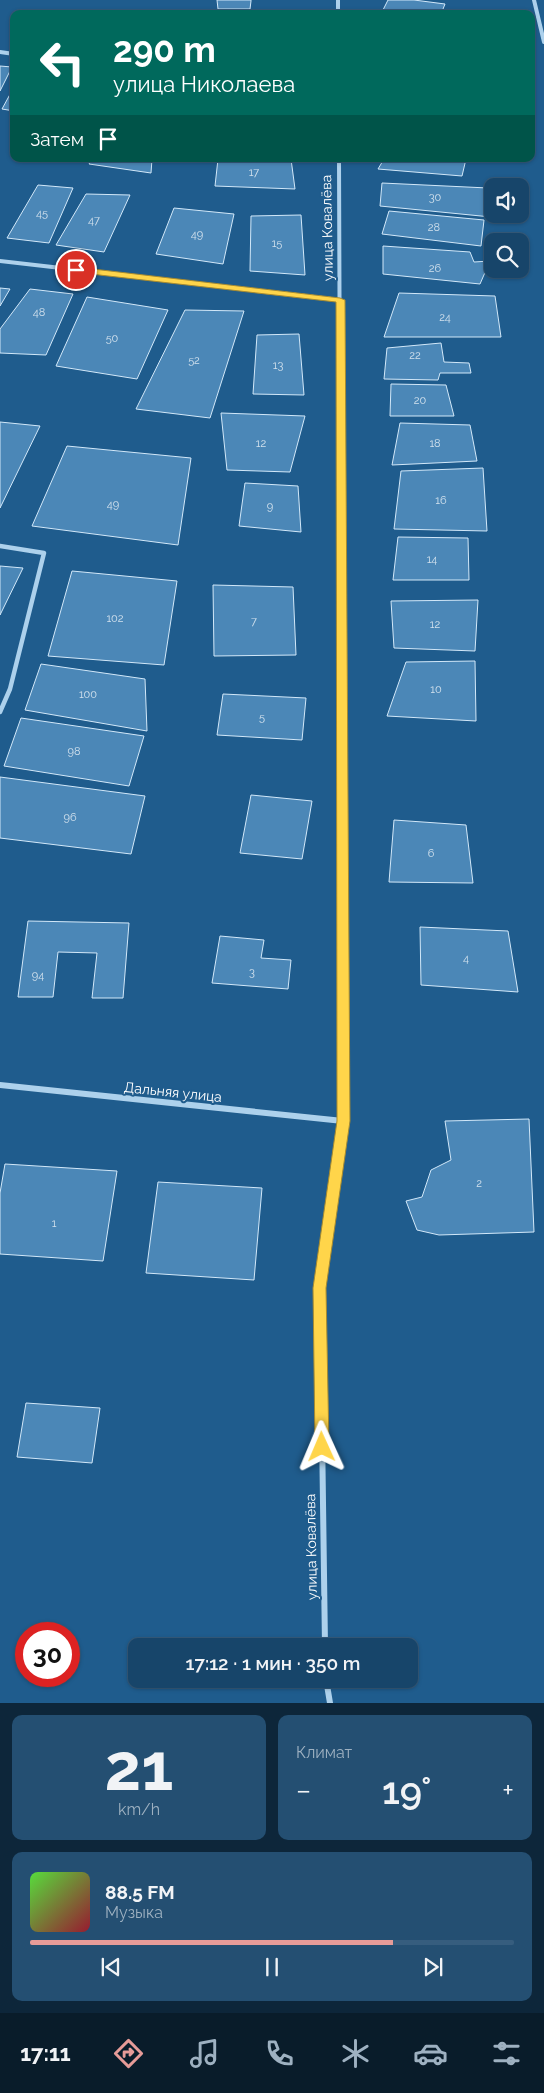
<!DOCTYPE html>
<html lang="ru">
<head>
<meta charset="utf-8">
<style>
	:root { --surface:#17456a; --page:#244f72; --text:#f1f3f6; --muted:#9eb1c1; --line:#365d7e; --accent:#e69b98 }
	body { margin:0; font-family:Raleway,sans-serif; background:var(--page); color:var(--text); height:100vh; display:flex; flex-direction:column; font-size:19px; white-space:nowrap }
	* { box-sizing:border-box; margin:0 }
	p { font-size:16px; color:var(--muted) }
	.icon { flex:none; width:28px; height:28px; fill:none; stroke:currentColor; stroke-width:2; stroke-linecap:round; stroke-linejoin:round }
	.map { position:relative; height:1703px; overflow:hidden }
	.panel { display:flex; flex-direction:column; gap:12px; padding:12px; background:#0d263a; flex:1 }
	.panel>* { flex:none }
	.top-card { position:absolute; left:10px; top:10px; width:525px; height:152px; border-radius:10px; box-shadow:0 1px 4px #0004,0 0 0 1px var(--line); background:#00695c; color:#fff; overflow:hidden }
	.tools { position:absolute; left:484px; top:178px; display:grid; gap:10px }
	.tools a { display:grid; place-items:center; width:45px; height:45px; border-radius:10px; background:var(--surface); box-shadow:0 1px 4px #0004,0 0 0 1px var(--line); font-size:25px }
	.speed { position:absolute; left:15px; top:1622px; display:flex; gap:10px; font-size:25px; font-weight:700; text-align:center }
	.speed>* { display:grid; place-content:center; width:65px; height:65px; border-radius:50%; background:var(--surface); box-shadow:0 1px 4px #0004,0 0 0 1px var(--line); line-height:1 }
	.speed .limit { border:8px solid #d22; background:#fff; color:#111 }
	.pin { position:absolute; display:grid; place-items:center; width:42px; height:42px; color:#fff; margin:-21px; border:2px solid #fff; border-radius:50%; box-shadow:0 1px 5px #0007 }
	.me { position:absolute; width:55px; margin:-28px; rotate:359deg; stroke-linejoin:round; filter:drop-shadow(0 0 4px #0008) }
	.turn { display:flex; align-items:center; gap:18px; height:105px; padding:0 20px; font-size:22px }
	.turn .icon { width:65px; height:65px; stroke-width:2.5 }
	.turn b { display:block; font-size:35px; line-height:42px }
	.then { display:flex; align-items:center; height:48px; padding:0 20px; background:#0003; gap:10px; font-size:19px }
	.big { font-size:38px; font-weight:600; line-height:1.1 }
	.panel .card { flex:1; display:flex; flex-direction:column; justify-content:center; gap:8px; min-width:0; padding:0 18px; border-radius:10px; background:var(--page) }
	.panel .dial { align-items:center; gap:0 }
	.dial b { font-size:65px; line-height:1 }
	.song { display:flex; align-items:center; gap:15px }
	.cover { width:60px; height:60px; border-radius:8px; background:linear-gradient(135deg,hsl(110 70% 55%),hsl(350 70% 35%)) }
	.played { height:5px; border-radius:2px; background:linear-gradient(90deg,var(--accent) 75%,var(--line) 75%) }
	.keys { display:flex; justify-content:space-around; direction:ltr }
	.heat { display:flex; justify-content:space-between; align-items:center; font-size:28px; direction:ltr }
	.panel .tiles { flex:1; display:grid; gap:12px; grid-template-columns:1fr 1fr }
	.card:last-child { grid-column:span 2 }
	.trip { position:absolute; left:128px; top:1638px; width:290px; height:50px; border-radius:10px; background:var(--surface); box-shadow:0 1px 4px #0004,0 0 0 1px var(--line); font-weight:600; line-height:50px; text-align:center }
	.menu { display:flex; height:80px; justify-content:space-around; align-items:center; background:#091c2a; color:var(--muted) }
	.menu .icon { width:35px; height:35px }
	.menu .active { color:var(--accent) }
	.menu b { font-size:22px; color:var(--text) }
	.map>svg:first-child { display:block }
	.building { fill:#4b87b7; stroke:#d2e8f9 }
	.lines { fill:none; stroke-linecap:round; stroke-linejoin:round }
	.street-far2 { stroke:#add1ec; stroke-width:4 }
	.street-far1 { stroke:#add1ec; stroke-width:4.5 }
	.street { stroke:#add1ec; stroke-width:6 }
	.route { fill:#ffd54a; stroke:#a68a30 }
	.labels { text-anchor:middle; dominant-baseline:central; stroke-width:4; stroke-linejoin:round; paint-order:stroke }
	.number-label { font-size:11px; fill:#d2e1ed }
	.street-label { font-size:14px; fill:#fff; stroke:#1f5c8d }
</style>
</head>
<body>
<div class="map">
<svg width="544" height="1703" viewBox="0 0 544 1703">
	<rect width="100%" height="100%" fill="#1f5c8d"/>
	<g class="building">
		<polygon points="217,0 251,0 251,1 250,9 218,9"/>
		<polygon points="388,0 414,0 445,4 441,14 381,14"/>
		<polygon points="0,66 12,67 0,91"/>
		<polygon points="14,87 14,111 2,109"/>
		<polygon points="92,159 152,159 151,173 89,164"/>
		<polygon points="218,159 291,159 295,189 215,186"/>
		<polygon points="384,159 466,159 462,176 378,169"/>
		<polygon points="382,183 488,188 491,217 380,206"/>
		<polygon points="38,185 73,188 49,243 7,238"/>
		<polygon points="86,194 130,195 104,252 56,245"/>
		<polygon points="174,208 234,214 223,264 156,254"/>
		<polygon points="389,211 484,220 481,246 382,234"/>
		<polygon points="301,215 305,275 250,271 251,216"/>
		<polygon points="383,246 470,252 474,262 490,261 480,284 383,274"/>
		<polygon points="0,288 10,289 0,306"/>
		<polygon points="30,289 73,294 46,355 0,353 0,329"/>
		<polygon points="399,293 495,296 501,337 384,337"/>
		<polygon points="87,297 168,310 137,379 56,366"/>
		<polygon points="185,310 244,311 210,418 136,409"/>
		<polygon points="299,334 304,395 253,394 257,335"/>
		<polygon points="441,343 444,362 469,363 471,373 440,373 438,380 384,379 387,348"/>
		<polygon points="391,384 446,385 454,416 390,416"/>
		<polygon points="221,413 305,416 290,472 227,470"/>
		<polygon points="0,422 40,426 0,508"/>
		<polygon points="400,423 470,425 477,461 392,465"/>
		<polygon points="67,446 191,458 178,545 32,526"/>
		<polygon points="483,468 487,531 394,529 401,471"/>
		<polygon points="245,483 298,486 301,532 239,526"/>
		<polygon points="398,537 468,538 469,580 393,580"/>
		<polygon points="0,566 23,568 0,615"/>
		<polygon points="72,571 177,581 164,665 48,656"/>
		<polygon points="213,585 293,587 296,655 214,656"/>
		<polygon points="478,600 475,651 394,648 391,601"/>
		<polygon points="475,661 476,721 387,716 406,662"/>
		<polygon points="41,664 145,679 147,731 25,710"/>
		<polygon points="223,694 306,698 302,740 217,735"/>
		<polygon points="21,718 144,736 129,786 4,766"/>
		<polygon points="0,777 145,796 131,854 0,838"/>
		<polygon points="251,795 312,801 302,859 240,853"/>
		<polygon points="394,820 466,825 473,883 389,882"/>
		<polygon points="28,921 129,923 123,998 92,998 97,953 58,952 53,997 18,997"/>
		<polygon points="420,927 508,931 518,992 421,985"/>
		<polygon points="220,936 264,940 261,958 291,960 288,989 212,983"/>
		<polygon points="529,1119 534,1232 439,1235 417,1230 406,1201 422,1197 431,1170 451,1160 445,1121"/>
		<polygon points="5,1164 117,1171 103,1261 0,1254 0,1193"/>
		<polygon points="158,1182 262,1188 254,1280 146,1273"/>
		<polygon points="26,1403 100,1408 92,1463 17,1457"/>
	</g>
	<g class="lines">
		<g class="street-far2">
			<polyline points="338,0 338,14"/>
			<polyline points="534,0 544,42"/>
			<polyline points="0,52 14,54"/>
			<polyline points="339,159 340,435"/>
			<polyline points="0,261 340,300"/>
		</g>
		<g class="street-far1">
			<polyline points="340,434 342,992"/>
			<polyline points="0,546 44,553 10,689 0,712"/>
		</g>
		<g class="street">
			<polyline points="0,1085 343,1121"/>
			<polyline points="325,1646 320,1288 343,1121 342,990"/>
			<polyline points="326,1679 330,1703"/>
		</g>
	</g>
	<polygon class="route" points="76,267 340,298 345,300 350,1121 326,1288 329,1447 327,1452 322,1454 317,1452 315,1447 313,1288 337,1121 336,302 73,272 73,268"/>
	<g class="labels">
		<g class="number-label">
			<text x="254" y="172">17</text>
			<text x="435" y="197">30</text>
			<text x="42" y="213">45</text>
			<text x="94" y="220">47</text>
			<text x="434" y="227">28</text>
			<text x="197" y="234">49</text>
			<text x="277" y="243">15</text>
			<text x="435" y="268">26</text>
			<text x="39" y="312">48</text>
			<text x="445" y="317">24</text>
			<text x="112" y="338">50</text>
			<text x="415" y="355">22</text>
			<text x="194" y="360">52</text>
			<text x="278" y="365">13</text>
			<text x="420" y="400">20</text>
			<text x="261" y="443">12</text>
			<text x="435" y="443">18</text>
			<text x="441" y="500">16</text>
			<text x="113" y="504">49</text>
			<text x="270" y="506">9</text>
			<text x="432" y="559">14</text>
			<text x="115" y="618">102</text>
			<text x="254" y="621">7</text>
			<text x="435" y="624">12</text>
			<text x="436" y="689">10</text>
			<text x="88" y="694">100</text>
			<text x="262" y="717">5</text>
			<text x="74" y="751">98</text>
			<text x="70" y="817">96</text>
			<text x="431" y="853">6</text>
			<text x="466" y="958">4</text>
			<text x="252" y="972">3</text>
			<text x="38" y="975">94</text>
			<text x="479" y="1183">2</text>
			<text x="54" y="1223">1</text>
		</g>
		<g class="street-label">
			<text transform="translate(327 228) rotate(-91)">улица Ковалёва</text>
			<text transform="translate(173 1092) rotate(6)">Дальняя улица</text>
			<text transform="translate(311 1547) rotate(-91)">улица Ковалёва</text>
		</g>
	</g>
</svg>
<div class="tools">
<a><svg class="icon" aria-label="sound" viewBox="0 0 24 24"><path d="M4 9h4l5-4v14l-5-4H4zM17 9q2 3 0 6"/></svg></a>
<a><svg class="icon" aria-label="search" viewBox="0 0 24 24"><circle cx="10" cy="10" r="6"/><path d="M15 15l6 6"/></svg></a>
</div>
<div class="speed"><div class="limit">30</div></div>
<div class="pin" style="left:76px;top:270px;background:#d93025"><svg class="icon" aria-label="arrive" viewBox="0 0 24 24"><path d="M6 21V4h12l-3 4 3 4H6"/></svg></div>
<svg class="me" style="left:322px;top:1447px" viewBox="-20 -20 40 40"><path d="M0-17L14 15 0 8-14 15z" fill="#ffd54a" stroke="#fff" stroke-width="4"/></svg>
<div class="trip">17:12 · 1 мин · 350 m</div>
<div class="top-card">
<div class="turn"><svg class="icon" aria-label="left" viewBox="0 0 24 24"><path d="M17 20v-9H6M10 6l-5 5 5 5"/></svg><div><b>290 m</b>улица Николаева</div></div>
<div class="then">Затем<svg class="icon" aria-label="arrive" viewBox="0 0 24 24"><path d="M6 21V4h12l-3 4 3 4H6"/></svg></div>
</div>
</div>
<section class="panel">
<div class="tiles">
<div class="card dial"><b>21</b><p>km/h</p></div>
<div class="card"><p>Климат</p>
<div class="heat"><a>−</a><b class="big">19°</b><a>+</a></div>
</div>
<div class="card">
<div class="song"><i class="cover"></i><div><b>88.5 FM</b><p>Музыка</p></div></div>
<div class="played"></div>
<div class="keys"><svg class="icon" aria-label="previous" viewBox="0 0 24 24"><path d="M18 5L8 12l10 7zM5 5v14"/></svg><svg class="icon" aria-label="pause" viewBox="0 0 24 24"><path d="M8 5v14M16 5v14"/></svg><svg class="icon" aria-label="next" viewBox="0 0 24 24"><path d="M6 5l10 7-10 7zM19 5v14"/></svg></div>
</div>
</div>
</section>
<nav class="menu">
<b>17:11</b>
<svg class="icon active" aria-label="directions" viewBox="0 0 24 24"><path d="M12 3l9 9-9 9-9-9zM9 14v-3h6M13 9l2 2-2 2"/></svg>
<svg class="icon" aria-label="music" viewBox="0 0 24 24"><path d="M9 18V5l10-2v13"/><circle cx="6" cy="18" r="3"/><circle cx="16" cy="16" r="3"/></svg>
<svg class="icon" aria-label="phone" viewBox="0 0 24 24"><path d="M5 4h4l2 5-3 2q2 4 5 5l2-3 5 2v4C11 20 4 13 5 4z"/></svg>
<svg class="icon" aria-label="climate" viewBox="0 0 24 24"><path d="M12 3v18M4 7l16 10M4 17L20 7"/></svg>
<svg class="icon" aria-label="car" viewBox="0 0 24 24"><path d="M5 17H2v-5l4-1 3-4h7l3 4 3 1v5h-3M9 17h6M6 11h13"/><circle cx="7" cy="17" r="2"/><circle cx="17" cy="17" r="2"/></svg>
<svg class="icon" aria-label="filters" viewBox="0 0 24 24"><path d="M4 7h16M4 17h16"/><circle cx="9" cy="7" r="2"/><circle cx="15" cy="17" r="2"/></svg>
</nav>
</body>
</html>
